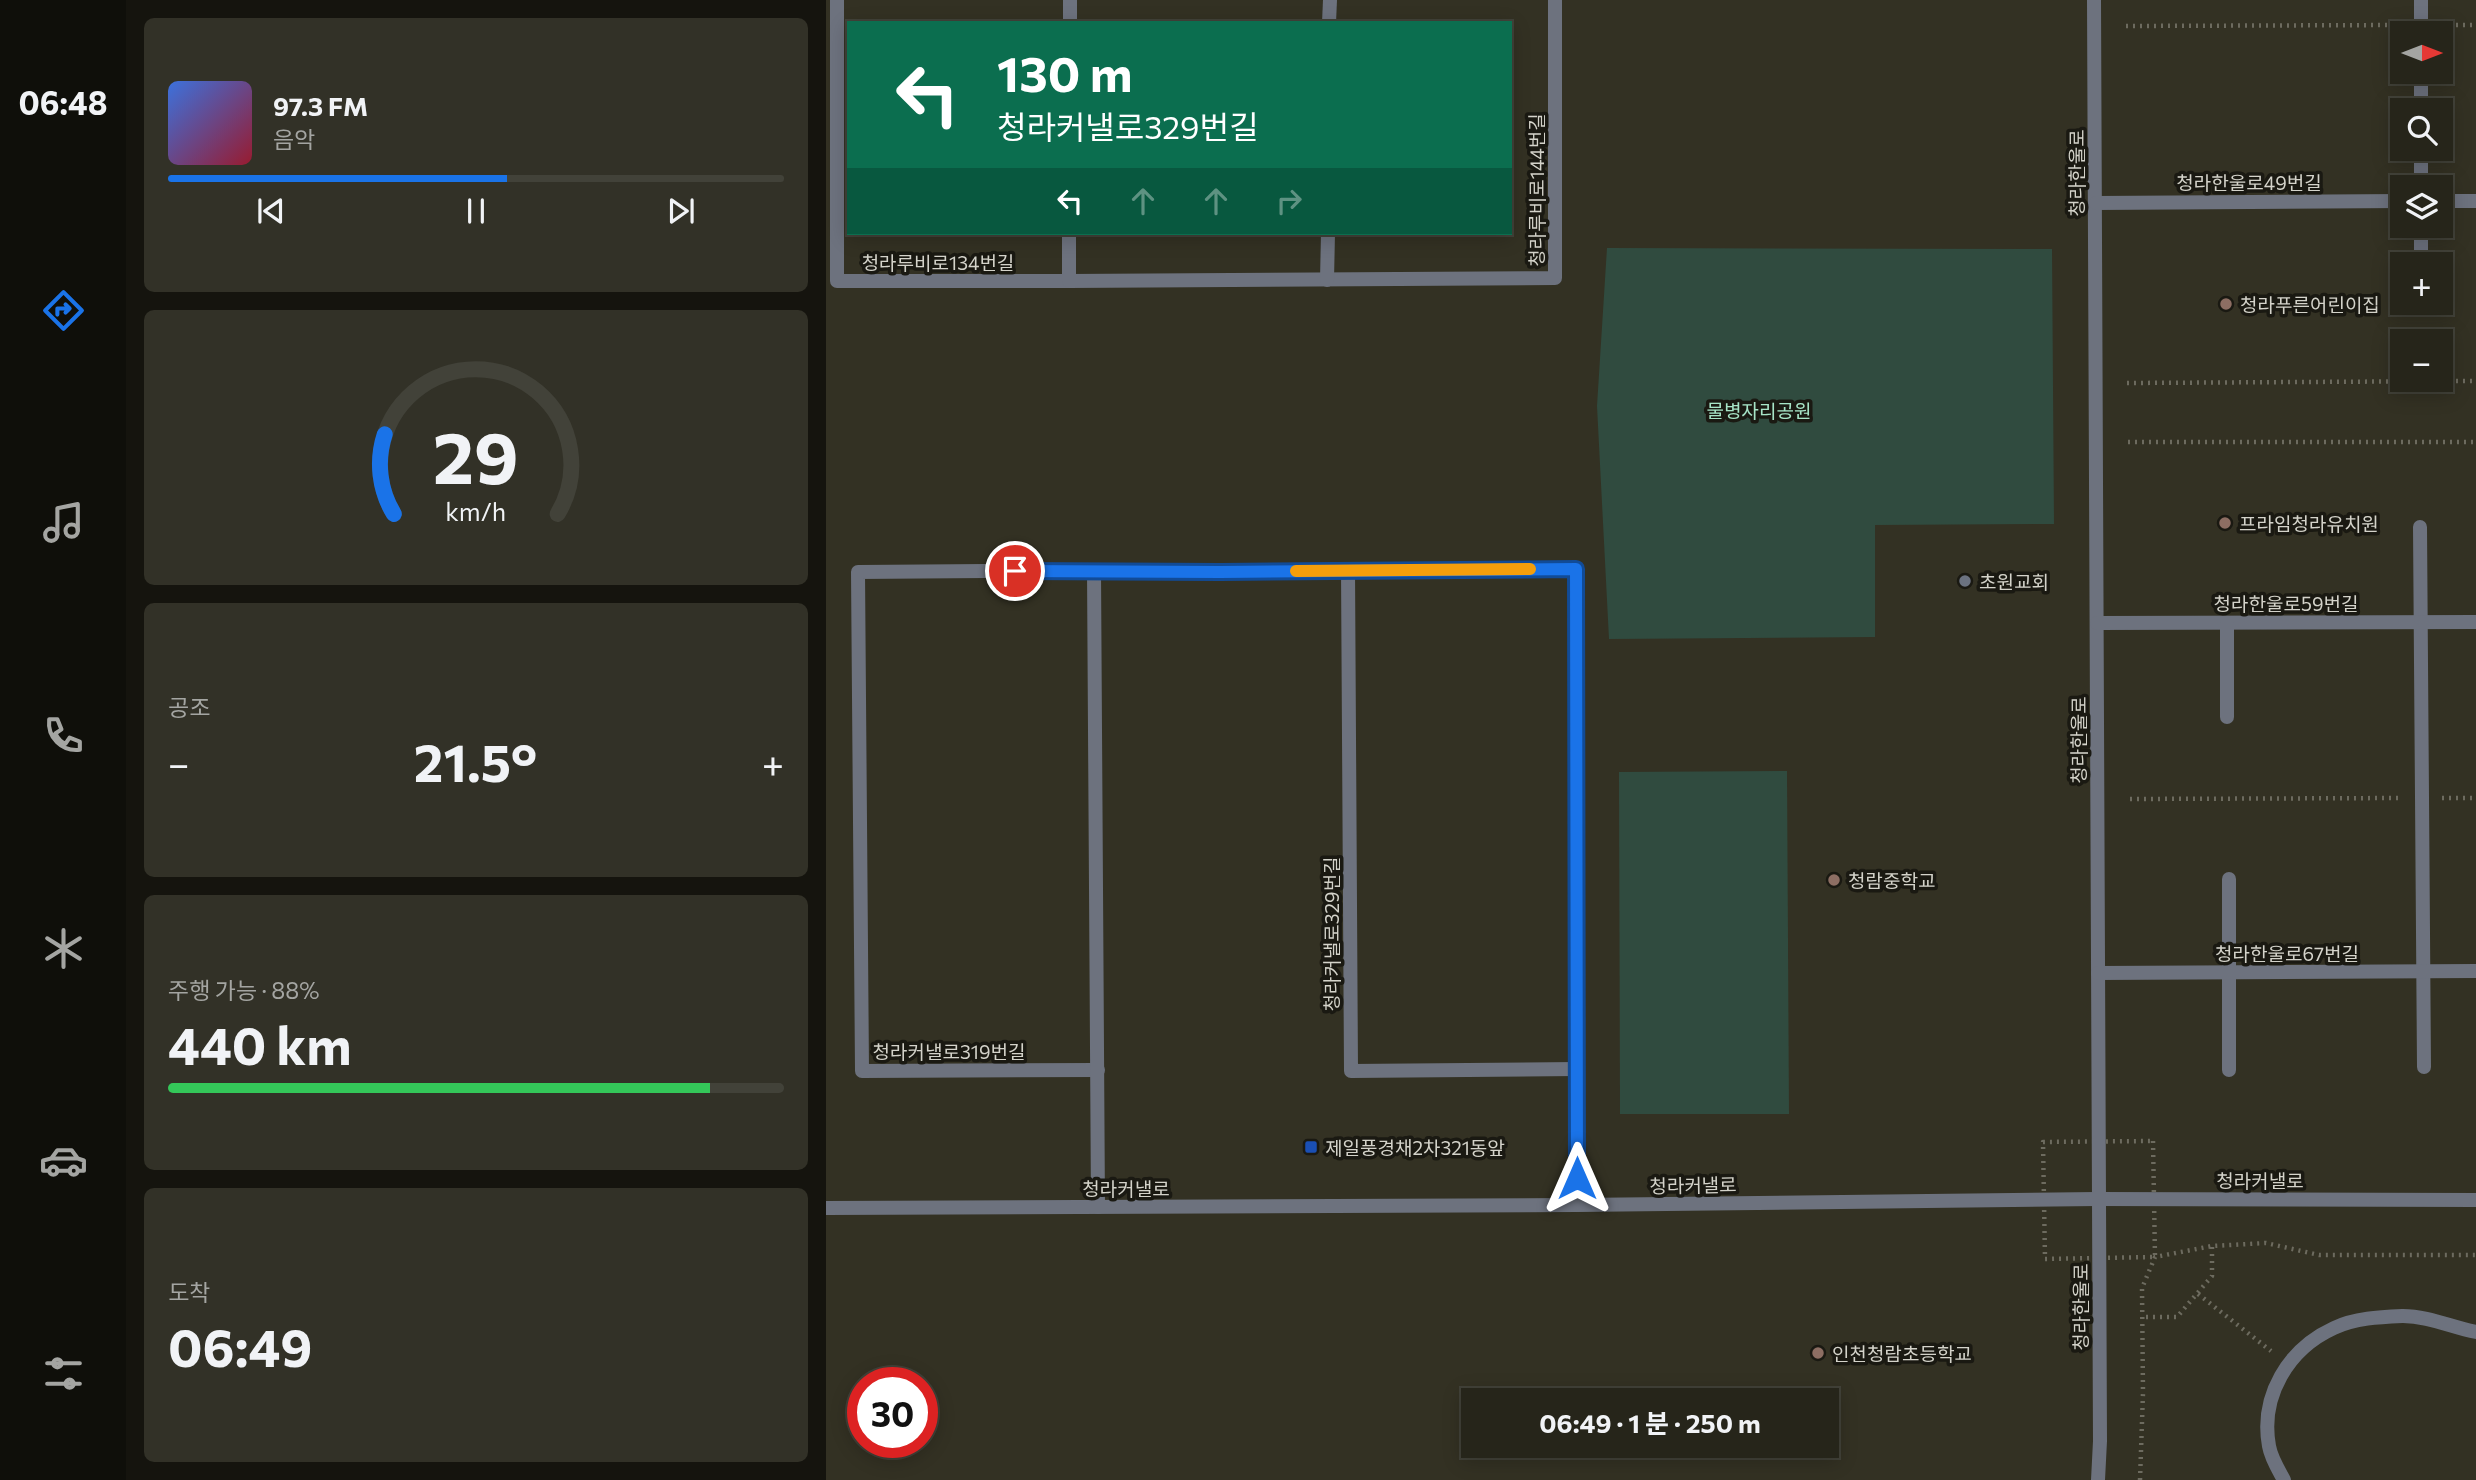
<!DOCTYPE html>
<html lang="ko">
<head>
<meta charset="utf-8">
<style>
	:root { --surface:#26251a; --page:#323127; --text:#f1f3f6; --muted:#a4a5a2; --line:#424239; --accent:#1a73e8 }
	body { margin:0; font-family:Commissioner,"Noto Sans KR",sans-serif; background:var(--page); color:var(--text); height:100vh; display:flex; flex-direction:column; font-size:26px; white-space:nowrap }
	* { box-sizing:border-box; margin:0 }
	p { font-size:23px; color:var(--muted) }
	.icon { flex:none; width:38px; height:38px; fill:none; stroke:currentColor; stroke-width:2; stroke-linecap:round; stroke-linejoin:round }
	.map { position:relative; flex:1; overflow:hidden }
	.sheet { display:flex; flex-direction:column; gap:18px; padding:18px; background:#15140e; width:700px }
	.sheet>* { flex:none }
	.top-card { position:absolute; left:21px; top:21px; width:665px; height:214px; border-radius:0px; box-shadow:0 4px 18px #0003,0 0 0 2px var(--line); background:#0b6e4f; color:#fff; overflow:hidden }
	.needle { width:46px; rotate:90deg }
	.tools { position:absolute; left:1564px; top:21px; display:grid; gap:14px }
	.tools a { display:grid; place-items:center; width:63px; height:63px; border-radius:0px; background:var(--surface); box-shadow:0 4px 18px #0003,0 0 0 2px var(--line); font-size:35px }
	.speed { position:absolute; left:21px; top:1367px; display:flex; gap:14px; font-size:35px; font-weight:700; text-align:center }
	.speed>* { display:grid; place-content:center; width:91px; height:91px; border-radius:50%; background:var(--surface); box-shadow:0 4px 18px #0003,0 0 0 2px var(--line); line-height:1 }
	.speed .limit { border:10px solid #d22; background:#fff; color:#111 }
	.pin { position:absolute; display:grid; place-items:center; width:60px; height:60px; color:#fff; margin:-30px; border:4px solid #fff; border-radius:50%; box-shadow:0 2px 7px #0007 }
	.me { position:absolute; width:77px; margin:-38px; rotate:0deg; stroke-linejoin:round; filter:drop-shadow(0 0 5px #0008) }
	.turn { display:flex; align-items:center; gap:24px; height:147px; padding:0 35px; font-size:32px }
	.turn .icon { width:91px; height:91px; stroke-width:2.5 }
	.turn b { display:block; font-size:49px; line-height:60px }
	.lanes { display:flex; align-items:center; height:66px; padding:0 35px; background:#0003; justify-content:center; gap:35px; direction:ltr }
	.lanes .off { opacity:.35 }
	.big { font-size:52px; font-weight:700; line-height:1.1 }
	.sheet .card { flex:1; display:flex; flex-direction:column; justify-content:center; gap:10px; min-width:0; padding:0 24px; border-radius:10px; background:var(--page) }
	.sheet .dial { align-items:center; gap:0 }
	.dial svg { height:182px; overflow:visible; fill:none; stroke:var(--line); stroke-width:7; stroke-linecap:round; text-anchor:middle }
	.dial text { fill:var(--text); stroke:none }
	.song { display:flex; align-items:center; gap:21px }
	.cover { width:84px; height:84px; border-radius:10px; background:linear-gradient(135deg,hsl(220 70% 55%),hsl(350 70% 35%)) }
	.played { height:7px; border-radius:4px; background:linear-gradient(90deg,var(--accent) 55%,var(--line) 55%) }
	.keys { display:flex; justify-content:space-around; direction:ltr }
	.heat { display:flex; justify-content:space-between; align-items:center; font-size:38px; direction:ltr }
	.charge { height:10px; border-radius:5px; background:linear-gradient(90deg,#34c759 88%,var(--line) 0) }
	.trip { position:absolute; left:635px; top:1388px; width:378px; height:70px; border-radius:0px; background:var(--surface); box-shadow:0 4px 18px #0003,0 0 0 2px var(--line); font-weight:700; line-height:70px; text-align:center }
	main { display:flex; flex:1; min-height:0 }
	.tabs { display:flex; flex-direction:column; width:126px; justify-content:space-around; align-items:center; background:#0f0f0a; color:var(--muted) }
	.tabs .icon { width:49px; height:49px }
	.tabs .active { color:var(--accent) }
	.tabs b { font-size:32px; color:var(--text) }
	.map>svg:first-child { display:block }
	.green { fill:#304b3f }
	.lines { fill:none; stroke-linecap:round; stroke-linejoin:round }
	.path { stroke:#6d6b5f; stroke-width:4.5; stroke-dasharray:2 5; stroke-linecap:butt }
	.lane { stroke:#6d727e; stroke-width:14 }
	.street { stroke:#6d727e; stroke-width:14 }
	.route-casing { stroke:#114b97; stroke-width:18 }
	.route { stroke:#1a73e8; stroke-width:12 }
	.slow { stroke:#f59e0b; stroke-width:12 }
	.education-dot { fill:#8d6e63; stroke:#1a1912; stroke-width:2.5 }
	.worship-dot { fill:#6b7280; stroke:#1a1912; stroke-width:2.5 }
	.transit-dot { fill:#1a4fb4; stroke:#1a1912; stroke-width:2.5 }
	.labels { text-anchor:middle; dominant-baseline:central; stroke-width:7; stroke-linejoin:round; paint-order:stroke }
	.street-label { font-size:19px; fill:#d4d3ca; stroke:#1a1912 }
	.poi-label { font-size:19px; fill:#d4d3ca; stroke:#1a1912; text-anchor:start }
	.park-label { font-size:19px; fill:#a7e4c7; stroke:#1a1912 }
</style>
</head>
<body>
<main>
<nav class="tabs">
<b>06:48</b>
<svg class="icon active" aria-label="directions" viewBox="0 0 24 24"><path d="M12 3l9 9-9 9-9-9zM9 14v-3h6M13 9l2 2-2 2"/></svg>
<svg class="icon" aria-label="music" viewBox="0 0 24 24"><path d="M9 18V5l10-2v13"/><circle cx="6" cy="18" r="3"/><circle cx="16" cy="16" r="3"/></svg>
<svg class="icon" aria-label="phone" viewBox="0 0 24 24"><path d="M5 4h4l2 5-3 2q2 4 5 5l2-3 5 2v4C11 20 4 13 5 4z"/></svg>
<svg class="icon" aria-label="climate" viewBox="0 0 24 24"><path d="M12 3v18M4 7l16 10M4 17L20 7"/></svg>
<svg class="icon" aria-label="car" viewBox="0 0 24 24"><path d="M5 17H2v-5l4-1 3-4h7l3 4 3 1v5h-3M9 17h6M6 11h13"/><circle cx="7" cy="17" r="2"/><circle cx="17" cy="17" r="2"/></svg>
<svg class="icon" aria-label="filters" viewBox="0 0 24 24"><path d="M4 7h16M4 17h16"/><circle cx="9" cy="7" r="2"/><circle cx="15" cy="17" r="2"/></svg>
</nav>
<section class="sheet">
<div class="card">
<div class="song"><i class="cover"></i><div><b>97.3 FM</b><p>음악</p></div></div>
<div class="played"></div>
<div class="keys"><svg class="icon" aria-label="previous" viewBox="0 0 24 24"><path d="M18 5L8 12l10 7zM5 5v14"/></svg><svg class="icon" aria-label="pause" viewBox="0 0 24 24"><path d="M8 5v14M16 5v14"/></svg><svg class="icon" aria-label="next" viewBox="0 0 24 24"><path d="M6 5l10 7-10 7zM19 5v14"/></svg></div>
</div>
<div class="card dial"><svg viewBox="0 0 100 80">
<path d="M14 69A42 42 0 1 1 86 69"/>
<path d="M14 69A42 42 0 0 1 10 34" stroke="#1a73e8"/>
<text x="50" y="56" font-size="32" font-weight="700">29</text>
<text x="50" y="72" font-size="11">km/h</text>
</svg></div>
<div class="card"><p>공조</p>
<div class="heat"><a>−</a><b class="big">21.5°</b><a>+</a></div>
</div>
<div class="card"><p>주행 가능 · 88%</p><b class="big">440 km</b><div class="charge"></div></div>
<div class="card"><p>도착</p><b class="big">06:49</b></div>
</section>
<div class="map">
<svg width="1650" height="1480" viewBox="0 0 1650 1480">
	<rect width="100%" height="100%" fill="#333123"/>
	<g class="green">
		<polygon points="781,248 1226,249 1228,524 1049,525 1049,637 783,639 771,406"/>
		<polygon points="961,771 963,1114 794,1114 793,772"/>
	</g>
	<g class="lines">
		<g class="path">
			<polyline points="1616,25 1650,25"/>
			<polyline points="1300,26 1576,25"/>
			<polyline points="1301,383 1650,381"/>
			<polyline points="1302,442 1650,442"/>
			<polyline points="1616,798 1650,798"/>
			<polyline points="1304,799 1576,798"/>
			<polygon points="1327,1141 1329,1257 1219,1259 1217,1142"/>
			<polyline points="1372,1294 1445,1351"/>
			<polyline points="1320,1317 1351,1317 1386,1276 1386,1246"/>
			<polyline points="1314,1480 1317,1393 1316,1288 1329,1257 1386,1246 1440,1243 1493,1255 1650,1255"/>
		</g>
		<path class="lane" d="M1458,1480C1452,1469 1445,1458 1443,1446C1434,1396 1462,1349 1508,1328C1529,1318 1554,1317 1577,1316C1602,1316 1625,1327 1650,1332"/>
		<g class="street">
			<polyline points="11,0 11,281 243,281"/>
			<polyline points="1268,0 1274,1441 1272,1480"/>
			<polyline points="1595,0 1595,33"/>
			<polyline points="244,23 244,0"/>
			<polyline points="503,23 504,0"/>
			<polyline points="1595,72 1595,110"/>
			<polyline points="1595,149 1595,187"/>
			<polyline points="1615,201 1650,201"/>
			<polyline points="1270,203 1577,201"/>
			<polyline points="1595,226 1595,264"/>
			<polyline points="243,233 243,281 729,278 729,0"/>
			<polyline points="501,280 502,233"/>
			<polyline points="1594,527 1598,1067"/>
			<polyline points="522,569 525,1071 751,1069"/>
			<polyline points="268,570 32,572 36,1071 272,1070"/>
			<polyline points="1271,623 1650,622"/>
			<polyline points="1401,623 1401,717"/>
			<polyline points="1403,879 1403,1070"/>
			<polyline points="1272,973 1650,971"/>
			<polyline points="272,1207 268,570 394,572 750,569 751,1205"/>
			<polyline points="0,1208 751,1205 1271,1199 1650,1200"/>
		</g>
	</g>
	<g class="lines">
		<defs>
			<polyline id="route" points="189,571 394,572 750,569 751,1178"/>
		</defs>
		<use href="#route" class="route-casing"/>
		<use href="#route" class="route"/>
		<polyline class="slow" points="470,571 704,569"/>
	</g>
	<g class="education-dot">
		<circle cx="1400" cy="304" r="7"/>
		<circle cx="1399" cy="523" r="7"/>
		<circle cx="1008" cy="880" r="7"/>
		<circle cx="992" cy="1353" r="7"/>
	</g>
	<circle class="worship-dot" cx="1139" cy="581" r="7"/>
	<rect class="transit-dot" x="478" y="1140" width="14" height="14" rx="3.5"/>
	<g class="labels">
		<g class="street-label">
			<text transform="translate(1250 173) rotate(-90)">청라한울로</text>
			<text x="1423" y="182">청라한울로49번길</text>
			<text transform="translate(710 190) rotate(-90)">청라루비로144번길</text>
			<text x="112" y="262">청라루비로134번길</text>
			<text x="1460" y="603">청라한울로59번길</text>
			<text transform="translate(1252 740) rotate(-90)">청라한울로</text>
			<text transform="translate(505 934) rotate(-90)">청라커낼로329번길</text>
			<text x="1461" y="953">청라한울로67번길</text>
			<text x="123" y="1051">청라커낼로319번길</text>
			<text x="1434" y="1180">청라커낼로</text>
			<text transform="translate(867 1185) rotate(-1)">청라커낼로</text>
			<text x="300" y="1188">청라커낼로</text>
			<text transform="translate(1254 1307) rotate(-90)">청라한울로</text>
		</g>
		<g class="poi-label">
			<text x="1414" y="304">청라푸른어린이집</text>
			<text x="1413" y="523">프라임청라유치원</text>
			<text x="1153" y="581">초원교회</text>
			<text x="1022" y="880">청람중학교</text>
			<text x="499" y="1147">제일풍경채2차321동앞</text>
			<text x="1006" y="1353">인천청람초등학교</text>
		</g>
		<g class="park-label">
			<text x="933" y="410">물병자리공원</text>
		</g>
	</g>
</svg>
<div class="tools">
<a><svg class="needle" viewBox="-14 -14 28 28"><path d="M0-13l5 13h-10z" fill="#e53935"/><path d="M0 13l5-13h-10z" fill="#a4a5a2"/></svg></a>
<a><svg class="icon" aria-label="search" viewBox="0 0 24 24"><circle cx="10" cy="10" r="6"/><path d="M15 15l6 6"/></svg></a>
<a><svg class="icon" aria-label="layers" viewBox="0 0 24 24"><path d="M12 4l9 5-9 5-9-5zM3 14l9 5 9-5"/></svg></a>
<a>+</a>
<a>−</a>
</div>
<div class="speed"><div class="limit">30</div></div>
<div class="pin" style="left:189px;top:571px;background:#d93025"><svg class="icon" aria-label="arrive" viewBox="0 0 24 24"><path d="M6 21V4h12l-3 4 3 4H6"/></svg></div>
<svg class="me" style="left:751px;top:1178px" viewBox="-20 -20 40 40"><path d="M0-17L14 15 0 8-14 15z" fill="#1a73e8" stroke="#fff" stroke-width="4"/></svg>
<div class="trip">06:49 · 1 분 · 250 m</div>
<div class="top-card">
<div class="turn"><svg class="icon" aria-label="left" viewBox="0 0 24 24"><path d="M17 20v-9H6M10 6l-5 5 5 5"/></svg><div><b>130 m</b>청라커낼로329번길</div></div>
<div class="lanes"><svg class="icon" aria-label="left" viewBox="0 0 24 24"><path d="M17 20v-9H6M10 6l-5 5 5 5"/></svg><svg class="icon off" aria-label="ahead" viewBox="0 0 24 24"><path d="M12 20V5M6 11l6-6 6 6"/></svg><svg class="icon off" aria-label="ahead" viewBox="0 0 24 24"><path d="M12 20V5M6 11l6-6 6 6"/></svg><svg class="icon off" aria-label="right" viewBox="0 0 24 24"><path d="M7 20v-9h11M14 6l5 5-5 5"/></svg></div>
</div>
</div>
</main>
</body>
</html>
